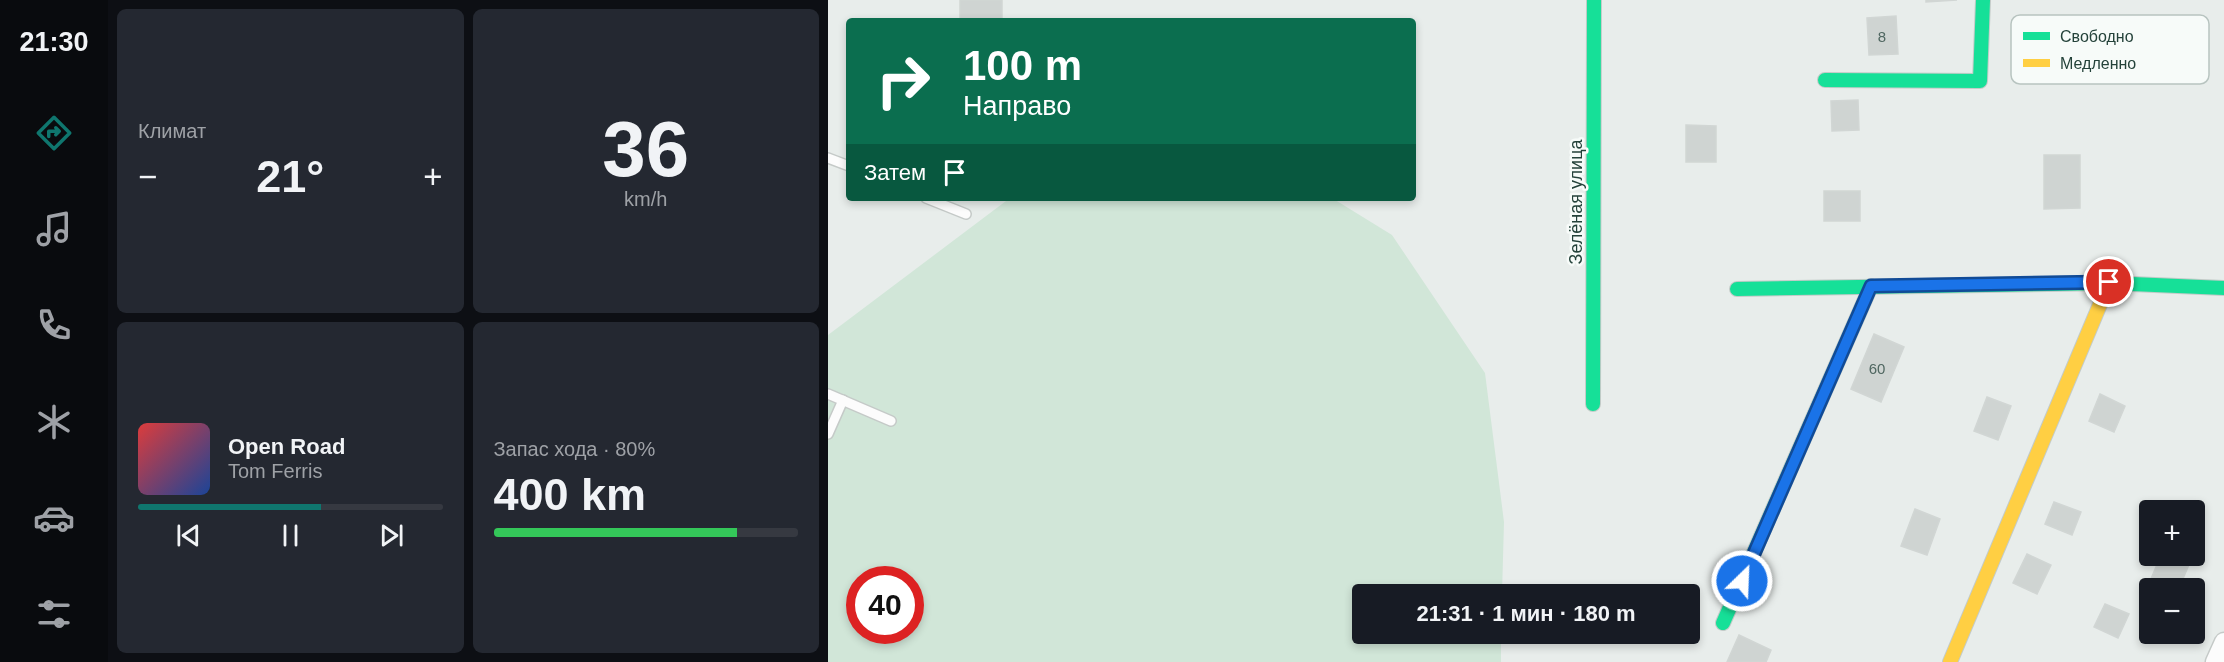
<!DOCTYPE html>
<html lang="ru">
<head>
<meta charset="utf-8">
<style>
	:root { --surface:#171b24; --page:#242831; --text:#f1f3f6; --muted:#9ea1a6; --line:#363941; --accent:#0f766e }
	body { margin:0; font-family:Arial,sans-serif; background:var(--page); color:var(--text); height:100vh; display:flex; flex-direction:column; font-size:22px; white-space:nowrap }
	* { box-sizing:border-box; margin:0 }
	p { font-size:20px; color:var(--muted) }
	.icon { flex:none; width:33px; height:33px; fill:none; stroke:currentColor; stroke-width:2; stroke-linecap:round; stroke-linejoin:round }
	.map { position:relative; flex:1; overflow:hidden }
	.details { display:flex; flex-direction:column; gap:9px; padding:9px; background:#0d0f14; width:720px }
	.details>* { flex:none }
	.banner { position:absolute; left:18px; top:18px; width:570px; height:183px; border-radius:6px; box-shadow:0 3px 9px #0003; background:#0b6e4f; color:#fff; overflow:hidden }
	.tools { position:absolute; left:1311px; top:500px; display:grid; gap:12px }
	.tools a { display:grid; place-items:center; width:66px; height:66px; border-radius:6px; background:var(--surface); box-shadow:0 3px 9px #0003; font-size:30px }
	.speed { position:absolute; left:18px; top:566px; display:flex; gap:12px; font-size:30px; font-weight:700; text-align:center }
	.speed>* { display:grid; place-content:center; width:78px; height:78px; border-radius:50%; background:var(--surface); box-shadow:0 3px 9px #0003; line-height:1 }
	.speed .limit { border:9px solid #d22; background:#fff; color:#111 }
	.pin { position:absolute; display:grid; place-items:center; width:51px; height:51px; color:#fff; margin:-26px; border:3px solid #fff; border-radius:50%; box-shadow:0 2px 6px #0007 }
	.me { position:absolute; width:66px; margin:-33px; rotate:24deg; stroke-linejoin:round; filter:drop-shadow(0 0 4px #0008) }
	.turn { display:flex; align-items:center; gap:21px; height:126px; padding:0 18px; font-size:27px }
	.turn .icon { width:78px; height:78px; stroke-width:2.5 }
	.turn b { display:block; font-size:42px; line-height:51px }
	.then { display:flex; align-items:center; height:57px; padding:0 18px; background:#0003; gap:12px; font-size:22px }
	.big { font-size:45px; font-weight:600; line-height:1.1 }
	.details .tile { flex:1; display:flex; flex-direction:column; justify-content:center; gap:9px; min-width:0; padding:0 21px; border-radius:9px; background:var(--page) }
	.details .dial { align-items:center; gap:0 }
	.dial b { font-size:78px; line-height:1 }
	.song { display:flex; align-items:center; gap:18px }
	.cover { width:72px; height:72px; border-radius:9px; background:linear-gradient(135deg,hsl(0 70% 55%),hsl(220 70% 35%)) }
	.played { height:6px; border-radius:3px; background:linear-gradient(90deg,var(--accent) 60%,var(--line) 60%) }
	.keys { display:flex; justify-content:space-around; direction:ltr }
	.heat { display:flex; justify-content:space-between; align-items:center; font-size:33px; direction:ltr }
	.charge { height:9px; border-radius:4px; background:linear-gradient(90deg,#34c759 80%,var(--line) 0) }
	.details .tiles { flex:1; display:grid; gap:9px; grid-template-columns:repeat(2,1fr) }
	.trip { position:absolute; left:524px; top:584px; width:348px; height:60px; border-radius:6px; background:var(--surface); box-shadow:0 3px 9px #0003; font-weight:600; line-height:60px; text-align:center }
	main { display:flex; flex:1; min-height:0 }
	.dock { display:flex; flex-direction:column; width:108px; justify-content:space-around; align-items:center; background:#090b0e; color:var(--muted) }
	.dock .icon { width:42px; height:42px }
	.dock .active { color:var(--accent) }
	.dock b { font-size:27px; color:var(--text) }
	.map>svg:first-child { display:block }
	.green { fill:#d1e6d8; fill-rule:evenodd }
	.building { fill:#cfd4d2; stroke:#d1d6d4; stroke-width:1.5 }
	.lines { fill:none; stroke-linecap:round; stroke-linejoin:round }
	.lane-casing { stroke:#c5cac8; stroke-width:12 }
	.street-casing { stroke:#c5cac8; stroke-width:21 }
	.fast-casing { stroke:#c3cbc8; stroke-width:16 }
	.slow-casing { stroke:#c3cbc8; stroke-width:16 }
	.lane { stroke:#fcfcfc; stroke-width:9 }
	.street { stroke:#fcfcfc; stroke-width:18 }
	.fast { stroke:#16e098; stroke-width:14 }
	.slow { stroke:#ffcf43; stroke-width:14 }
	.route-casing { stroke:#114b97; stroke-width:15 }
	.route { stroke:#1a73e8; stroke-width:10 }
	.labels { text-anchor:middle; dominant-baseline:central; stroke-width:5; stroke-linejoin:round; paint-order:stroke }
	.number-label { font-size:15px; fill:#506761 }
	.street-label { font-size:18px; fill:#24423a; stroke:#f7fbf9 }
	.key { fill:#f7fbf9; stroke:#b8c4c0; stroke-width:1.5 }
	.key-label { font-size:16px; fill:#24423a }
</style>
</head>
<body>
<main>
<nav class="dock">
<b>21:30</b>
<svg class="icon active" aria-label="directions" viewBox="0 0 24 24"><path d="M12 3l9 9-9 9-9-9zM9 14v-3h6M13 9l2 2-2 2"/></svg>
<svg class="icon" aria-label="music" viewBox="0 0 24 24"><path d="M9 18V5l10-2v13"/><circle cx="6" cy="18" r="3"/><circle cx="16" cy="16" r="3"/></svg>
<svg class="icon" aria-label="phone" viewBox="0 0 24 24"><path d="M5 4h4l2 5-3 2q2 4 5 5l2-3 5 2v4C11 20 4 13 5 4z"/></svg>
<svg class="icon" aria-label="climate" viewBox="0 0 24 24"><path d="M12 3v18M4 7l16 10M4 17L20 7"/></svg>
<svg class="icon" aria-label="car" viewBox="0 0 24 24"><path d="M5 17H2v-5l4-1 3-4h7l3 4 3 1v5h-3M9 17h6M6 11h13"/><circle cx="7" cy="17" r="2"/><circle cx="17" cy="17" r="2"/></svg>
<svg class="icon" aria-label="filters" viewBox="0 0 24 24"><path d="M4 7h16M4 17h16"/><circle cx="9" cy="7" r="2"/><circle cx="15" cy="17" r="2"/></svg>
</nav>
<section class="details">
<div class="tiles">
<div class="tile"><p>Климат</p>
<div class="heat"><a>−</a><b class="big">21°</b><a>+</a></div>
</div>
<div class="tile dial"><b>36</b><p>km/h</p></div>
<div class="tile">
<div class="song"><i class="cover"></i><div><b>Open Road</b><p>Tom Ferris</p></div></div>
<div class="played"></div>
<div class="keys"><svg class="icon" aria-label="previous" viewBox="0 0 24 24"><path d="M18 5L8 12l10 7zM5 5v14"/></svg><svg class="icon" aria-label="pause" viewBox="0 0 24 24"><path d="M8 5v14M16 5v14"/></svg><svg class="icon" aria-label="next" viewBox="0 0 24 24"><path d="M6 5l10 7-10 7zM19 5v14"/></svg></div>
</div>
<div class="tile"><p>Запас хода · 80%</p><b class="big">400 km</b><div class="charge"></div></div>
</div>
</section>
<div class="map">
<svg width="1396" height="662" viewBox="0 0 1396 662">
	<rect width="100%" height="100%" fill="#e8edeb"/>
	<path class="green" d="M182,198H504L564,235L657,373L676,522L674,594H534V633H673V662H0V335ZM32,579H82V630H32Z"/>
	<g class="building">
		<rect x="132" y="0" width="42" height="21"/>
		<polygon points="1098,0 1129,0 1098,2"/>
		<polygon points="1068,16 1070,54 1041,55 1039,18"/>
		<polygon points="1030,100 1031,130 1004,131 1003,101"/>
		<polygon points="858,125 888,126 888,162 858,162"/>
		<polygon points="1216,155 1252,155 1252,208 1216,209"/>
		<rect x="996" y="191" width="36" height="30"/>
		<polygon points="1046,334 1076,347 1053,402 1023,389"/>
		<polygon points="1272,394 1297,406 1286,432 1261,421"/>
		<polygon points="1159,397 1183,406 1170,440 1146,431"/>
		<polygon points="1226,502 1253,512 1244,535 1217,524"/>
		<polygon points="1087,509 1112,519 1099,555 1073,546"/>
		<polygon points="1199,554 1223,565 1209,594 1185,583"/>
		<polygon points="1333,555 1351,555 1363,560 1351,588 1320,586"/>
		<polygon points="1277,604 1301,614 1290,638 1266,627"/>
		<polygon points="911,635 943,650 938,662 899,662"/>
	</g>
	<g class="lines">
		<defs>
			<g id="lane">
				<polyline points="0,158 21,166"/>
				<polyline points="98,198 138,214"/>
				<polyline points="0,394 63,421"/>
				<polyline points="0,434 15,400"/>
			</g>
			<polyline id="street" points="1387,662 1396,642"/>
			<g id="fast">
				<polyline points="997,80 1152,81 1155,0"/>
				<polyline points="909,289 1281,283 1396,288"/>
				<polyline points="765,404 766,0"/>
				<polyline points="895,623 1043,286"/>
			</g>
			<polyline id="slow" points="1122,662 1281,283"/>
		</defs>
		<use href="#lane" class="lane-casing"/>
		<use href="#street" class="street-casing"/>
		<use href="#fast" class="fast-casing"/>
		<use href="#slow" class="slow-casing"/>
		<use href="#lane" class="lane"/>
		<use href="#street" class="street"/>
		<use href="#fast" class="fast"/>
		<use href="#slow" class="slow"/>
	</g>
	<g class="lines">
		<defs>
			<polyline id="route" points="914,581 1043,286 1281,282"/>
		</defs>
		<use href="#route" class="route-casing"/>
		<use href="#route" class="route"/>
	</g>
	<g class="labels">
		<g class="number-label">
			<text x="1054" y="36">8</text>
			<text x="1049" y="368">60</text>
		</g>
		<g class="street-label">
			<text transform="translate(748 202) rotate(-90)">Зелёная улица</text>
		</g>
	</g>
	<rect x="1183" y="15" width="198" height="69" rx="9" class="key"/>
	<rect x="1195" y="32" width="27" height="8" fill="#16e098"/>
	<rect x="1195" y="59" width="27" height="8" fill="#ffcf43"/>
	<g class="key-label">
		<text x="1232" y="42">Свободно</text>
		<text x="1232" y="69">Медленно</text>
	</g>
</svg>
<div class="tools">
<a>+</a>
<a>−</a>
</div>
<div class="speed"><div class="limit">40</div></div>
<div class="pin" style="left:1281px;top:282px;background:#d93025"><svg class="icon" aria-label="arrive" viewBox="0 0 24 24"><path d="M6 21V4h12l-3 4 3 4H6"/></svg></div>
<svg class="me" style="left:914px;top:581px" viewBox="-20 -20 40 40"><circle r="17" fill="#1a73e8" stroke="#fff" stroke-width="3"/><path d="M0-11L8 9 0 5-8 9z" fill="#fff"/></svg>
<div class="trip">21:31 · 1 мин · 180 m</div>
<div class="banner">
<div class="turn"><svg class="icon" aria-label="right" viewBox="0 0 24 24"><path d="M7 20v-9h11M14 6l5 5-5 5"/></svg><div><b>100 m</b>Направо</div></div>
<div class="then">Затем<svg class="icon" aria-label="arrive" viewBox="0 0 24 24"><path d="M6 21V4h12l-3 4 3 4H6"/></svg></div>
</div>
</div>
</main>
</body>
</html>
